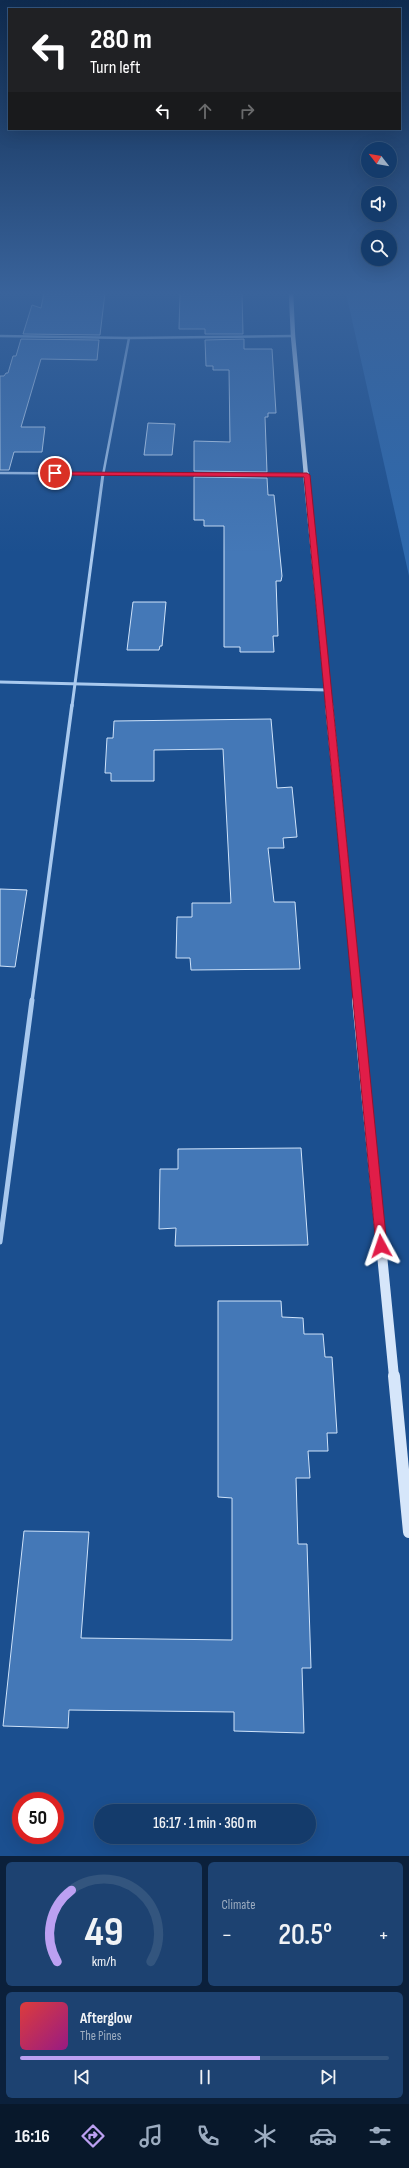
<!DOCTYPE html>
<html lang="en">
<head>
<meta charset="utf-8">
<style>
	:root { --surface:#143b6b; --page:#1d4271; --text:#f1f3f6; --muted:#9dadc1; --line:#33557e; --accent:#bca0f2 }
	body { margin:0; font-family:"Sofia Sans Condensed",sans-serif; background:var(--page); color:var(--text); height:100vh; display:flex; flex-direction:column; font-size:15px; white-space:nowrap }
	* { box-sizing:border-box; margin:0 }
	p { font-size:13px; color:var(--muted) }
	.icon { flex:none; width:22px; height:22px; fill:none; stroke:currentColor; stroke-width:2; stroke-linecap:round; stroke-linejoin:round }
	.map { position:relative; height:1856px; overflow:hidden }
	.drawer { display:flex; flex-direction:column; gap:6px; padding:6px; background:#0b203b; flex:1 }
	.drawer>* { flex:none }
	.guide { position:absolute; left:8px; top:8px; width:393px; height:122px; border-radius:0px; box-shadow:0 4px 16px #0002,0 0 0 1px var(--line); background:#202124; color:#fff; overflow:hidden }
	.needle { width:26px; rotate:301deg }
	.controls { position:absolute; left:361px; top:142px; display:grid; gap:8px }
	.controls a { display:grid; place-items:center; width:36px; height:36px; border-radius:50%; background:var(--surface); box-shadow:0 4px 16px #0002,0 0 0 1px var(--line); font-size:20px }
	.speed { position:absolute; left:12px; top:1792px; display:flex; gap:8px; font-size:20px; font-weight:700; text-align:center }
	.speed>* { display:grid; place-content:center; width:52px; height:52px; border-radius:50%; background:var(--surface); box-shadow:0 4px 16px #0002,0 0 0 1px var(--line); line-height:1 }
	.speed .limit { border:6px solid #d22; background:#fff; color:#111 }
	.pin { position:absolute; display:grid; place-items:center; width:34px; height:34px; color:#fff; margin:-17px; border:2px solid #fff; border-radius:50%; box-shadow:0 1px 4px #0007 }
	.me { position:absolute; width:44px; margin:-22px; rotate:355deg; stroke-linejoin:round; filter:drop-shadow(0 0 3px #0008) }
	.turn { display:flex; align-items:center; gap:14px; height:84px; padding:0 16px; font-size:18px }
	.turn .icon { width:52px; height:52px; stroke-width:2.5 }
	.turn b { display:block; font-size:28px; line-height:34px }
	.lanes { display:flex; align-items:center; height:38px; padding:0 16px; background:#0003; justify-content:center; gap:20px; direction:ltr }
	.lanes .off { opacity:.35 }
	.big { font-size:30px; font-weight:600; line-height:1.1 }
	.drawer .widget { flex:1; display:flex; flex-direction:column; justify-content:center; gap:6px; min-width:0; padding:0 14px; border-radius:6px; background:var(--page) }
	.drawer .dial { align-items:center; gap:0 }
	.dial svg { height:104px; overflow:visible; fill:none; stroke:var(--line); stroke-width:7; stroke-linecap:round; text-anchor:middle }
	.dial text { fill:var(--text); stroke:none }
	.song { display:flex; align-items:center; gap:12px }
	.cover { width:48px; height:48px; border-radius:6px; background:linear-gradient(135deg,hsl(0 70% 55%),hsl(310 70% 35%)) }
	.played { height:4px; border-radius:2px; background:linear-gradient(90deg,var(--accent) 65%,var(--line) 65%) }
	.keys { display:flex; justify-content:space-around; direction:ltr }
	.heat { display:flex; justify-content:space-between; align-items:center; font-size:22px; direction:ltr }
	.drawer .tiles { flex:1; display:grid; gap:6px; grid-template-columns:1fr 1fr }
	.widget:last-child { grid-column:span 2 }
	.trip { position:absolute; left:94px; top:1804px; width:222px; height:40px; border-radius:20px; background:var(--surface); box-shadow:0 4px 16px #0002,0 0 0 1px var(--line); font-weight:600; line-height:40px; text-align:center }
	.tab-bar { display:flex; height:64px; justify-content:space-around; align-items:center; background:#08182b; color:var(--muted) }
	.tab-bar .icon { width:28px; height:28px }
	.tab-bar .selected { color:var(--accent) }
	.tab-bar b { font-size:18px; color:var(--text) }
	.map>svg:first-child { display:block }
	.green { fill:#2e69ad }
	.building { fill:#4478b7; stroke:#cfe3fa }
	.lines { fill:none; stroke-linecap:round; stroke-linejoin:round }
	.street-far3 { stroke:#a9c9ee; stroke-width:2.5 }
	.street-far2 { stroke:#a9c9ee; stroke-width:3 }
	.street-far1 { stroke:#a9c9ee; stroke-width:3.5 }
	.street { stroke:#a9c9ee; stroke-width:5 }
	.secondary-far4 { stroke:#d6e6fa; stroke-width:4.5 }
	.secondary-far3 { stroke:#d6e6fa; stroke-width:6 }
	.secondary-far2 { stroke:#d6e6fa; stroke-width:8 }
	.secondary-far1 { stroke:#d6e6fa; stroke-width:10 }
	.secondary { stroke:#d6e6fa; stroke-width:12 }
	.route { fill:#e11d48; stroke:#92132f }
</style>
</head>
<body>
<div class="map">
<svg width="409" height="1856" viewBox="0 0 409 1856">
	<rect width="100%" height="100%" fill="#1b4f8f"/>
	<polygon class="green" points="346,293 409,293 409,576"/>
	<g class="building">
		<polygon points="44,293 105,293 100,335 23,334 32,305 41,308"/>
		<polygon points="180,293 242,293 243,334 205,334 205,329 179,329"/>
		<polygon points="21,339 99,340 97,360 41,359 21,427 45,427 42,452 14,452 9,470 0,470 0,376 4,376 6,373 8,373 13,356 16,356"/>
		<polygon points="244,339 244,349 272,349 276,413 268,413 268,417 265,417 267,472 194,471 194,441 230,442 229,370 213,370 213,366 206,366 205,340"/>
		<polygon points="148,423 175,424 172,455 144,455"/>
		<polygon points="194,477 267,478 268,495 274,495 282,576 281,581 276,581 278,636 273,636 274,652 240,652 240,647 224,647 224,526 204,526 204,520 194,520"/>
		<polygon points="133,602 166,602 162,646 160,646 159,650 127,650"/>
		<polygon points="271,719 277,788 292,787 297,837 283,838 284,848 268,848 274,902 295,902 300,969 191,970 190,958 176,958 177,917 192,917 192,903 231,903 223,749 154,750 154,781 111,781 111,773 105,773 107,738 113,738 114,721"/>
		<polygon points="0,889 27,890 15,967 0,966"/>
		<polygon points="301,1148 308,1245 175,1246 176,1228 159,1229 160,1169 178,1169 178,1149"/>
		<polygon points="218,1301 281,1301 282,1317 303,1318 304,1334 323,1334 325,1357 332,1357 337,1433 327,1433 328,1451 308,1451 310,1478 296,1478 298,1544 307,1544 311,1668 302,1668 304,1733 234,1731 234,1712 69,1710 68,1728 3,1726 24,1531 89,1532 81,1638 232,1640 232,1498 218,1497"/>
	</g>
	<g class="lines">
		<g class="street-far3">
			<polyline points="0,336 129,338"/>
			<polyline points="0,473 307,475"/>
			<polyline points="103,475 129,338 293,336"/>
		</g>
		<g class="street-far2">
			<polyline points="163,474 307,475"/>
			<polyline points="0,682 328,690"/>
			<polyline points="72,706 103,474"/>
		</g>
		<polyline class="street-far1" points="32,1001 72,705"/>
		<polyline class="street" points="0,1242 32,1000"/>
		<polyline class="secondary-far4" points="291,293 293,336 306,475"/>
		<polyline class="secondary-far3" points="306,474 329,706"/>
		<polyline class="secondary-far2" points="329,705 358,1001"/>
		<polyline class="secondary-far1" points="357,1000 394,1377"/>
		<polyline class="secondary" points="394,1376 409,1532"/>
	</g>
	<linearGradient id="sky" x2="0" y2="1"><stop stop-color="#0f2b4f"/><stop offset="0.53" stop-color="#39639b"/><stop offset="1" stop-color="#39639b" stop-opacity="0"/></linearGradient>
	<rect width="409" height="553" fill="url(#sky)"/>
	<polygon class="route" points="53,472 307,473 310,475 387,1246 385,1250 377,1250 376,1246 304,477 55,475"/>
</svg>
<div class="controls">
<a><svg class="needle" viewBox="-14 -14 28 28"><path d="M0-13l5 13h-10z" fill="#e53935"/><path d="M0 13l5-13h-10z" fill="#9dadc1"/></svg></a>
<a><svg class="icon" aria-label="sound" viewBox="0 0 24 24"><path d="M4 9h4l5-4v14l-5-4H4zM17 9q2 3 0 6"/></svg></a>
<a><svg class="icon" aria-label="search" viewBox="0 0 24 24"><circle cx="10" cy="10" r="6"/><path d="M15 15l6 6"/></svg></a>
</div>
<div class="speed"><div class="limit">50</div></div>
<div class="pin" style="left:55px;top:473px;background:#d93025"><svg class="icon" aria-label="arrive" viewBox="0 0 24 24"><path d="M6 21V4h12l-3 4 3 4H6"/></svg></div>
<svg class="me" style="left:381px;top:1246px" viewBox="-20 -20 40 40"><path d="M0-17L14 15 0 8-14 15z" fill="#e11d48" stroke="#fff" stroke-width="4"/></svg>
<div class="trip">16:17 · 1 min · 360 m</div>
<div class="guide">
<div class="turn"><svg class="icon" aria-label="left" viewBox="0 0 24 24"><path d="M17 20v-9H6M10 6l-5 5 5 5"/></svg><div><b>280 m</b>Turn left</div></div>
<div class="lanes"><svg class="icon" aria-label="left" viewBox="0 0 24 24"><path d="M17 20v-9H6M10 6l-5 5 5 5"/></svg><svg class="icon off" aria-label="ahead" viewBox="0 0 24 24"><path d="M12 20V5M6 11l6-6 6 6"/></svg><svg class="icon off" aria-label="right" viewBox="0 0 24 24"><path d="M7 20v-9h11M14 6l5 5-5 5"/></svg></div>
</div>
</div>
<section class="drawer">
<div class="tiles">
<div class="widget dial"><svg viewBox="0 0 100 80">
<path d="M14 69A42 42 0 1 1 86 69"/>
<path d="M14 69A42 42 0 0 1 25 14" stroke="#bca0f2"/>
<text x="50" y="56" font-size="32" font-weight="700">49</text>
<text x="50" y="72" font-size="11">km/h</text>
</svg></div>
<div class="widget"><p>Climate</p>
<div class="heat"><a>−</a><b class="big">20.5°</b><a>+</a></div>
</div>
<div class="widget">
<div class="song"><i class="cover"></i><div><b>Afterglow</b><p>The Pines</p></div></div>
<div class="played"></div>
<div class="keys"><svg class="icon" aria-label="previous" viewBox="0 0 24 24"><path d="M18 5L8 12l10 7zM5 5v14"/></svg><svg class="icon" aria-label="pause" viewBox="0 0 24 24"><path d="M8 5v14M16 5v14"/></svg><svg class="icon" aria-label="next" viewBox="0 0 24 24"><path d="M6 5l10 7-10 7zM19 5v14"/></svg></div>
</div>
</div>
</section>
<nav class="tab-bar">
<b>16:16</b>
<svg class="icon selected" aria-label="directions" viewBox="0 0 24 24"><path d="M12 3l9 9-9 9-9-9zM9 14v-3h6M13 9l2 2-2 2"/></svg>
<svg class="icon" aria-label="music" viewBox="0 0 24 24"><path d="M9 18V5l10-2v13"/><circle cx="6" cy="18" r="3"/><circle cx="16" cy="16" r="3"/></svg>
<svg class="icon" aria-label="phone" viewBox="0 0 24 24"><path d="M5 4h4l2 5-3 2q2 4 5 5l2-3 5 2v4C11 20 4 13 5 4z"/></svg>
<svg class="icon" aria-label="climate" viewBox="0 0 24 24"><path d="M12 3v18M4 7l16 10M4 17L20 7"/></svg>
<svg class="icon" aria-label="car" viewBox="0 0 24 24"><path d="M5 17H2v-5l4-1 3-4h7l3 4 3 1v5h-3M9 17h6M6 11h13"/><circle cx="7" cy="17" r="2"/><circle cx="17" cy="17" r="2"/></svg>
<svg class="icon" aria-label="filters" viewBox="0 0 24 24"><path d="M4 7h16M4 17h16"/><circle cx="9" cy="7" r="2"/><circle cx="15" cy="17" r="2"/></svg>
</nav>
</body>
</html>
